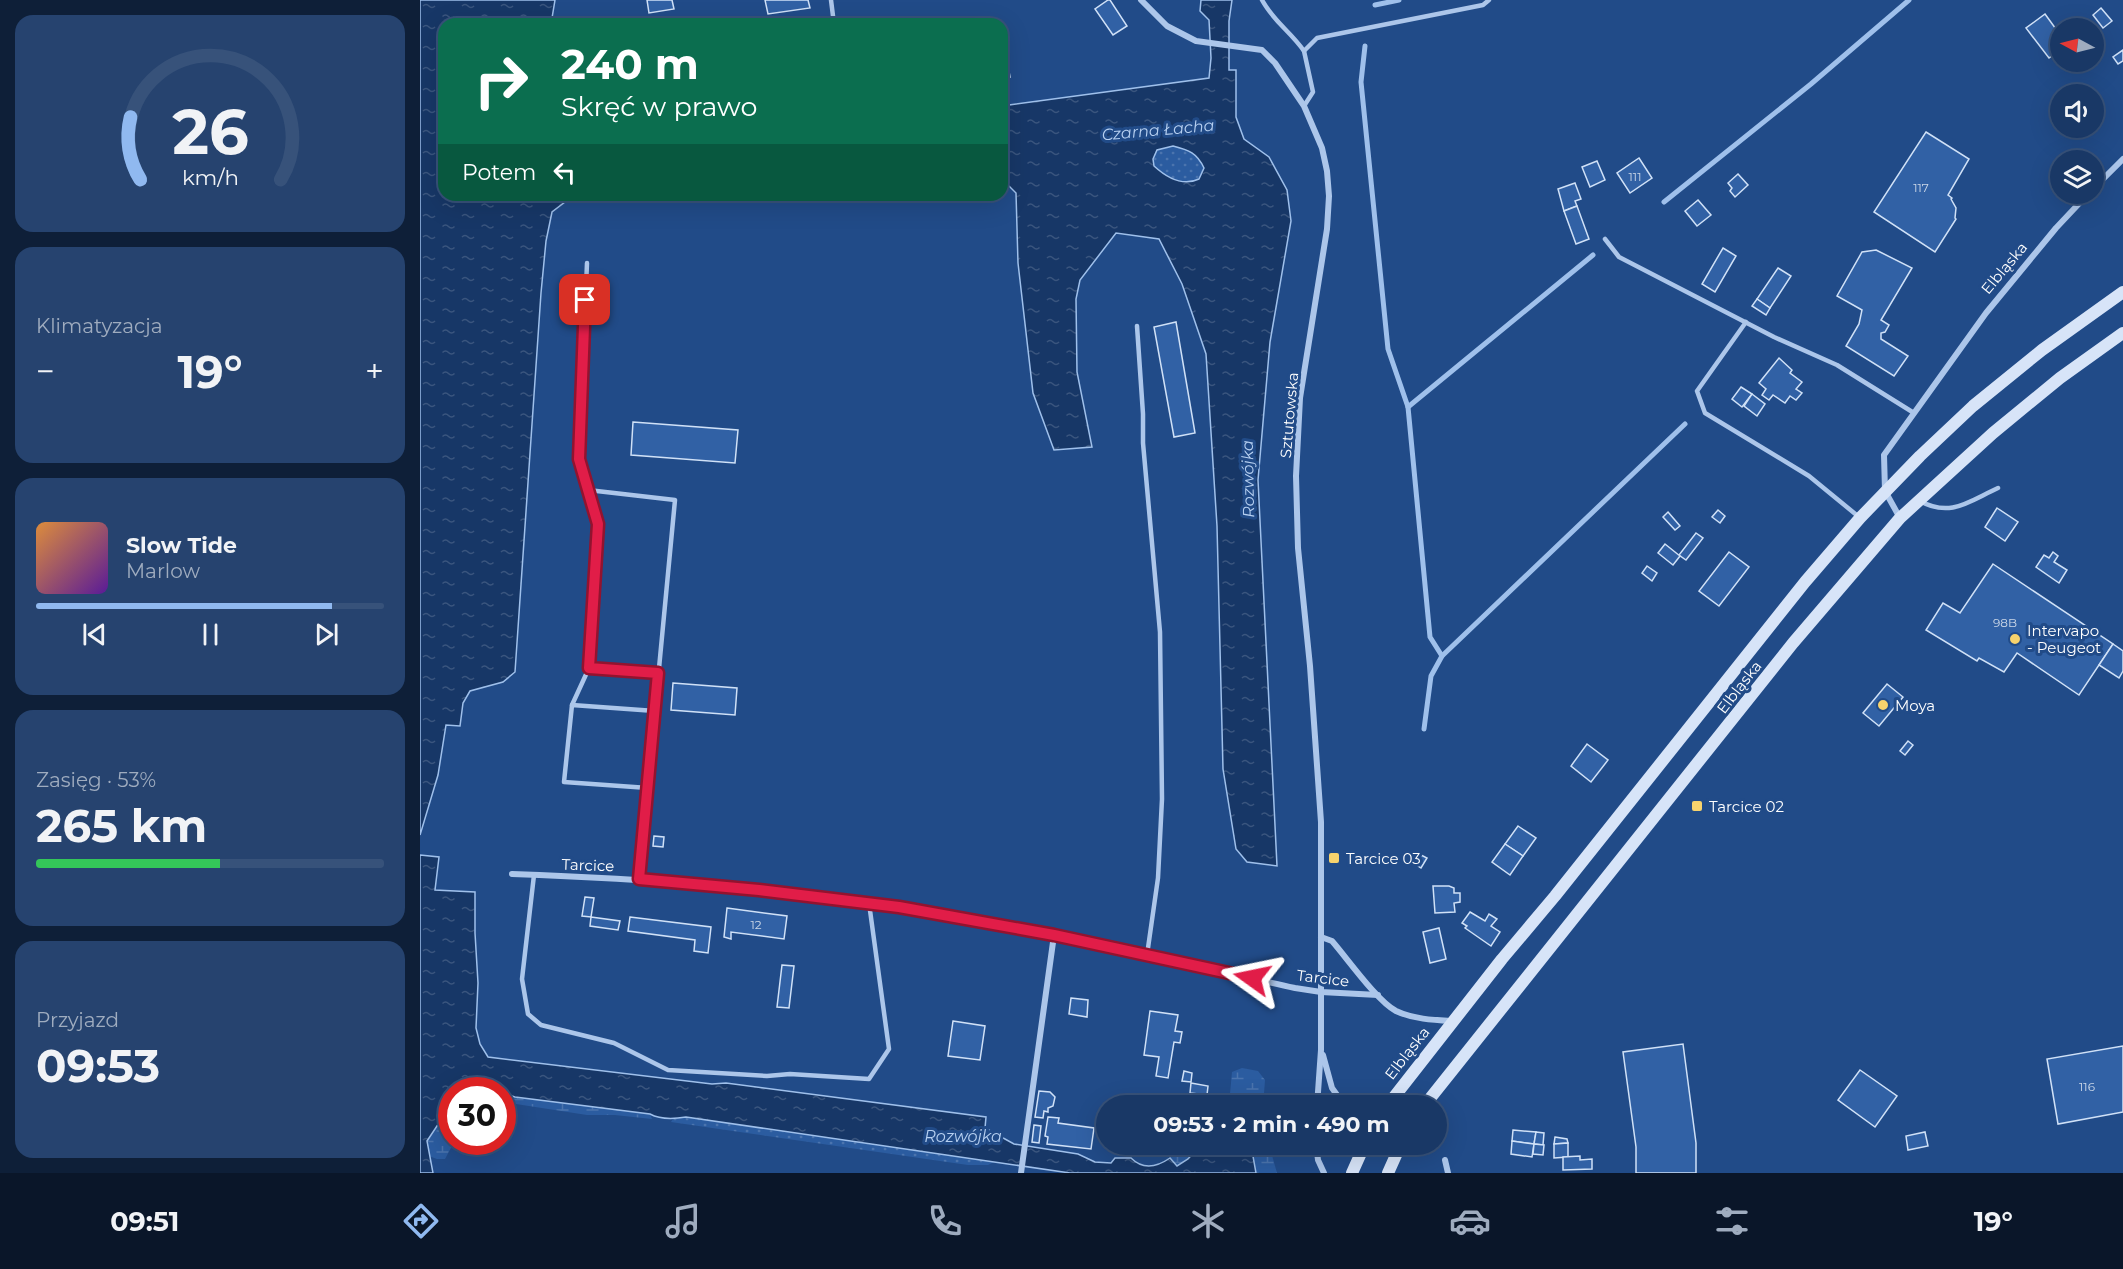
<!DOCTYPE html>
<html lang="pl">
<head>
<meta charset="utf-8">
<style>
	:root { --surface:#193866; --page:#26436f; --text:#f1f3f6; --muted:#9facbf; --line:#37527a; --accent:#90b9f0 }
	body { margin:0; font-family:Montserrat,sans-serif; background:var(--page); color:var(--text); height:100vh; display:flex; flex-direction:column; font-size:22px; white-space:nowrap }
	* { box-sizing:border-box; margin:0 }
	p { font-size:20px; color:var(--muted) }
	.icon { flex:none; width:33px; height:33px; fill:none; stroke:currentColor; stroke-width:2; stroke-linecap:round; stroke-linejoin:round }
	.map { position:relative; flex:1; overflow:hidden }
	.panel { display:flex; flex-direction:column; gap:15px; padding:15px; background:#0e1f38; width:420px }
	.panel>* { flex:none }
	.top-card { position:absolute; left:18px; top:18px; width:570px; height:183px; border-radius:18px; box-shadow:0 6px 24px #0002,0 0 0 2px var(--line); background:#0b6e4f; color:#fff; overflow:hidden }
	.needle { width:39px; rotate:277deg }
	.controls { position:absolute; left:1630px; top:18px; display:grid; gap:12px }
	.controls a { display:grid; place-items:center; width:54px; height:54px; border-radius:50%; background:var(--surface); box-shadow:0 6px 24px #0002,0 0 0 2px var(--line); font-size:30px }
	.speed { position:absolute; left:18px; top:1077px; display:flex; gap:12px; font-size:30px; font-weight:700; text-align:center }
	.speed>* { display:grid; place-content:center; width:78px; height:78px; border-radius:50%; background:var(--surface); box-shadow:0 6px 24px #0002,0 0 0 2px var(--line); line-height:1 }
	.speed .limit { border:9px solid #d22; background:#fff; color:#111 }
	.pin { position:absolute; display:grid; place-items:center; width:51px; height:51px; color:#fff; margin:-26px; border-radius:12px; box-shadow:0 3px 9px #0006 }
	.me { position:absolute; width:66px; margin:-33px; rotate:282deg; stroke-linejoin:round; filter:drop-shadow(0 0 4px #0008) }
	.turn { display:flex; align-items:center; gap:21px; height:126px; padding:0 24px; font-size:27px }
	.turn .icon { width:78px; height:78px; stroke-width:2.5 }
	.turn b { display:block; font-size:42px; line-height:51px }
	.then { display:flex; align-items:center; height:57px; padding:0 24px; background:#0003; gap:12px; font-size:22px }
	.big { font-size:45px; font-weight:700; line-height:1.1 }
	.panel .widget { flex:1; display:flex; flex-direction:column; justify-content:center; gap:9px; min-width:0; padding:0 21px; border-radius:18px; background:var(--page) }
	.panel .dial { align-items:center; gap:0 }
	.dial svg { height:156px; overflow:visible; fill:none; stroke:var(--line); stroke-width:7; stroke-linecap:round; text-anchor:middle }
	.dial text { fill:var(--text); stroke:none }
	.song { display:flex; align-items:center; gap:18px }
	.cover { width:72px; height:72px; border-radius:9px; background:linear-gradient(135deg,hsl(30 70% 55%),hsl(270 70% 35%)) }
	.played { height:6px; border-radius:3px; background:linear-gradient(90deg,var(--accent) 85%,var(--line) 85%) }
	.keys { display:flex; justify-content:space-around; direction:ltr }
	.heat { display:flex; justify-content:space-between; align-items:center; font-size:33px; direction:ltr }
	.charge { height:9px; border-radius:4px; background:linear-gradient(90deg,#34c759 53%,var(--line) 0) }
	.trip { position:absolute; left:676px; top:1095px; width:351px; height:60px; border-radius:30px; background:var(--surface); box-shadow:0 6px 24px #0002,0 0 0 2px var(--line); font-weight:700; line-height:60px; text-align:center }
	.tab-bar { display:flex; height:96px; justify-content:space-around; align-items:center; background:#0a1629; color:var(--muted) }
	.tab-bar .icon { width:42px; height:42px }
	.tab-bar .selected { color:var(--accent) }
	.tab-bar b { font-size:27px; color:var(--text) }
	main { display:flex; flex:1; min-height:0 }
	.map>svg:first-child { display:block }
	.grass { fill:url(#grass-dots) }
	.wetland { fill:url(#wetland-marsh) }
	.water { fill:url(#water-ripples); stroke:#9fc0eb; stroke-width:1.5; fill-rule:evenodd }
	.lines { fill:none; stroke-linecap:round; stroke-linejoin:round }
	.stream { stroke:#9fc0eb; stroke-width:5 }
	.building { fill:#3161a5; stroke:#d0e1f7; stroke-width:1.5 }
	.service { stroke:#acc6ea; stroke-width:4.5 }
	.minor { stroke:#acc6ea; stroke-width:6 }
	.secondary { stroke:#d7e4f8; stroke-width:12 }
	.route-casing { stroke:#92132f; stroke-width:15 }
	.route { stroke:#e11d48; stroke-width:10 }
	.poi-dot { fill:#f7d36d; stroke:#214b88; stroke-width:2 }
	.labels { text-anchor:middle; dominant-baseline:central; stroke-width:6; stroke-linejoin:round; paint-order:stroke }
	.number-label { font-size:12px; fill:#ccd8e8 }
	.street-label { font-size:15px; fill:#fff; stroke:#214b88 }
	.poi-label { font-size:15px; fill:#fff; stroke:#214b88; text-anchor:start }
	.water-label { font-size:16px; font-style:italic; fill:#b7d0f1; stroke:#214b88 }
</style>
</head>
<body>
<main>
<section class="panel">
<div class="widget dial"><svg viewBox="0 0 100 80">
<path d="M14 69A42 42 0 1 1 86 69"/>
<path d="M14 69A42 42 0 0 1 9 37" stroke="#90b9f0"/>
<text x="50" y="56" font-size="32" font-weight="700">26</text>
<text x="50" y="72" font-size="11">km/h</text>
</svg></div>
<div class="widget"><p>Klimatyzacja</p>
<div class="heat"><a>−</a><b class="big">19°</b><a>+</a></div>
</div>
<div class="widget">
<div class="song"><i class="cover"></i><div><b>Slow Tide</b><p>Marlow</p></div></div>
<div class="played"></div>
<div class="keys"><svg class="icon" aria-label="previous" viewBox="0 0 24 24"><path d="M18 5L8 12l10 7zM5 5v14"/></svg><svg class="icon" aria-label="pause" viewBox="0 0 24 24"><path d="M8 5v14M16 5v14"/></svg><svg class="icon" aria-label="next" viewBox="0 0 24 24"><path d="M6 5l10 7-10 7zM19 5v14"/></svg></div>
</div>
<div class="widget"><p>Zasięg · 53%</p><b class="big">265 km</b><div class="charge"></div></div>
<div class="widget"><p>Przyjazd</p><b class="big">09:53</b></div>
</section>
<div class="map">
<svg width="1703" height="1173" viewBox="0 0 1703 1173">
	<defs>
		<pattern id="grass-dots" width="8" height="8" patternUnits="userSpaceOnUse" patternTransform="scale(1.5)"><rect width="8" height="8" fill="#2b5ca0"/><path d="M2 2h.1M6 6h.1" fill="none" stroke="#4b74ae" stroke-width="1.8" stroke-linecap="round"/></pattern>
		<pattern id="wetland-marsh" width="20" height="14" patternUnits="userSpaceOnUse" patternTransform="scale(1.5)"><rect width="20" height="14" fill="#2b5ca0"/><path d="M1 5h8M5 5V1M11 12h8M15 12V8" fill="none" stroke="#4b74ae"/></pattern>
		<pattern id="water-ripples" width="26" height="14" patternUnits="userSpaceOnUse" patternTransform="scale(1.5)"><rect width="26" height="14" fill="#173767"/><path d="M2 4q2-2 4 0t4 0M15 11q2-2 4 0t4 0" fill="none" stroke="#3a557e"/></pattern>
	</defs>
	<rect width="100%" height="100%" fill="#214b88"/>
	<g class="grass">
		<path d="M753,146C769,150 777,153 784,168L779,179C762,187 746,177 734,166L733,159L737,150Z"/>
		<polygon points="266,1117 574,1162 568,1165 548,1165 251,1122 253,1119"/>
	</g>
	<g class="wetland">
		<polygon points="822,1068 838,1071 845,1080 844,1093 848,1105 809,1105 812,1072"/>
		<polygon points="82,1093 95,1097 230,1114 232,1119 195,1115 167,1115 83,1102"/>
		<polygon points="31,1095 32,1142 49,1142 46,1146 34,1142 25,1159 17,1159 9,1156 7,1140 25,1114 26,1097"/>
		<polygon points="763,1145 781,1145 768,1159 757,1166 750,1158"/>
		<polygon points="831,1145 849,1145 857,1173 836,1173"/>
	</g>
	<g class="water">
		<polygon points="0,0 135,0 131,24 24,24 24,195 322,195 260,201 149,199 132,212 126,241 121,293 95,672 83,682 50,691 43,703 40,726 26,725 18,775 0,835"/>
		<path d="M781,0H812L809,21V70H816V117L824,139L849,157L867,190L871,221L850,342L838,480L857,866L827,862L816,849L803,769L797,526L786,354L762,284L739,239L696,233L660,280L656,299L657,372L672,447L634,450L613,393L598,263L596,193L582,179V106L789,78L791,58L789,20L780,11ZM753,146C769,150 777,153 784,168L779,179C762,187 746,177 734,166L733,159L737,150Z"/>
		<path d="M0,855L19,857L15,890L55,892V933L58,983L56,1028L60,1044L68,1057L292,1084L306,1083L566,1117L565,1128L594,1144L658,1154L675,1162L691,1163L695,1158H711C723,1170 737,1167 750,1158L757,1166L768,1159L781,1145H831L836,1173H650L266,1117C254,1119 241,1120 230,1114L95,1097L83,1093L82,1090L55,1088L32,1090L31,1095L26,1097L25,1114L7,1141L13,1173H0Z"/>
	</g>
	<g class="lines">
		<g class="stream">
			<polyline points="955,5 979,0"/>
			<polyline points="945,46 941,82 968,349 988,407 1010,637 1022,656 1011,676 1004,729"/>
			<polyline points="1244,202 1391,84 1489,0"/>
			<polyline points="988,407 1173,255"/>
			<polyline points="1022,656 1265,424"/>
		</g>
	</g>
	<g class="building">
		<polygon points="227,0 252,0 254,9 229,13"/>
		<polygon points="345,0 388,0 390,8 348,14"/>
		<polygon points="688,0 690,0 707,26 693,35 675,9"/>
		<polygon points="1681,8 1692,21 1683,28 1673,15"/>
		<polygon points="1625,14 1641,36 1641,49 1629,58 1606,28"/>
		<polygon points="582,48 585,48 590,77 582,78"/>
		<polygon points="1703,50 1703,61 1698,64 1693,57"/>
		<polygon points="1506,132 1549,159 1528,195 1532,198 1531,199 1536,208 1535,218 1536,219 1515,252 1454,212"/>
		<polygon points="1219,158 1232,178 1210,193 1197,173"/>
		<polygon points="1177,161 1185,180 1170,187 1162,167"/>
		<polygon points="1318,174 1328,185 1315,197 1310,191 1312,188 1308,183"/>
		<polygon points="1155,183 1161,199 1155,201 1157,206 1144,211 1138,189"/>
		<polygon points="1278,200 1291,215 1277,226 1265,211"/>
		<polygon points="1157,206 1169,239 1156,244 1144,211"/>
		<polygon points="1303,248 1316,256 1295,292 1282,284"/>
		<polygon points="1456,250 1492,268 1461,320 1469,325 1465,332 1461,333 1461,339 1488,356 1474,376 1426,346 1439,324 1442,310 1417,296 1442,252"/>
		<polygon points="1358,268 1371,276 1350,308 1337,299"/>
		<polygon points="1337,299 1350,308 1346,315 1332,306"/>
		<polygon points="756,322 775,433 754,437 734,327"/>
		<polygon points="1359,358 1372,370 1370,373 1382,382 1376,389 1382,393 1376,400 1370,396 1365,403 1353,395 1349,400 1342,395 1346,389 1339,383"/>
		<polygon points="1321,387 1332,394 1322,407 1312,399"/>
		<polygon points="1332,394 1345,404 1337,416 1324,406"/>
		<polygon points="213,422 318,430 315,463 211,455"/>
		<polygon points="1577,508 1598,522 1585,541 1565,527"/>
		<polygon points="1298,510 1305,516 1300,523 1292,517"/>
		<polygon points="1248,512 1260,526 1255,530 1243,517"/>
		<polygon points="1276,533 1283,538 1266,560 1259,555"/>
		<polygon points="1245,544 1260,556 1253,565 1238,553"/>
		<polygon points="1309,552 1329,567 1299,606 1279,591"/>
		<polygon points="1633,552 1638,556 1634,562 1647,570 1639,583 1616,567 1624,555 1629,558"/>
		<polygon points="1573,564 1693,644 1659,695 1597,653 1584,672 1559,658 1557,661 1506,630 1523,603 1540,613"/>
		<polygon points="1227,566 1237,573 1232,581 1222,573"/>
		<polygon points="1693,644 1703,651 1703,671 1699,678 1679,665"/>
		<polygon points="253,683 317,688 315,715 251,710"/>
		<polygon points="1467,684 1483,697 1459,726 1443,713"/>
		<polygon points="1488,741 1493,745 1485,755 1480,751"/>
		<polygon points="1167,744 1188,760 1171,782 1151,766"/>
		<polygon points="1098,826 1116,838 1103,856 1085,844"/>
		<polygon points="234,836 244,837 243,847 233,846"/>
		<polygon points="1085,844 1103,856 1090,875 1072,862"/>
		<polygon points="1001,855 1007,858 1001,868 995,864"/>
		<polygon points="1013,886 1029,886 1034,888 1034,893 1040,893 1040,902 1034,903 1035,912 1015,913"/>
		<polygon points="165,897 174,898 171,917 162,916"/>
		<polygon points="307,908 367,916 364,939 311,932 311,939 304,937"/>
		<polygon points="1050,912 1065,921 1069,914 1077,919 1071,926 1080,932 1071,946 1045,928 1047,926 1042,923"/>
		<polygon points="171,917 200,921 198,930 170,926"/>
		<polygon points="210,917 291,927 288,953 274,951 275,940 208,931"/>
		<polygon points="1019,928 1026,959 1010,963 1003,932"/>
		<polygon points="362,965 374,966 369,1008 357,1007"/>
		<polygon points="651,998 668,1000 667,1017 649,1014"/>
		<polygon points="730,1011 758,1015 755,1031 762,1032 760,1043 754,1042 748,1078 736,1076 739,1057 724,1055"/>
		<polygon points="533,1021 565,1026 560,1060 528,1056"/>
		<polygon points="1263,1044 1276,1143 1276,1173 1216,1173 1216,1147 1203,1052"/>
		<polygon points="1703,1046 1703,1112 1638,1124 1627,1059"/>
		<polygon points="1440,1070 1477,1096 1455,1127 1418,1100"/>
		<polygon points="764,1071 772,1073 771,1082 762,1081"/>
		<polygon points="771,1083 788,1086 787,1095 770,1093"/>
		<polygon points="619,1091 630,1092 635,1097 633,1106 628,1108 628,1112 624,1111 623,1118 615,1117"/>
		<polygon points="628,1117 639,1118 638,1123 674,1128 671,1149 627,1144 628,1137 625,1136"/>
		<polygon points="614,1125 621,1126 619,1143 612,1142"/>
		<polygon points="1093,1130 1116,1132 1114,1144 1092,1141"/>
		<polygon points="1116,1132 1124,1133 1123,1145 1114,1144"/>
		<polygon points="1505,1132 1508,1146 1488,1150 1486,1136"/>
		<polygon points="1135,1137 1147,1139 1148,1143 1134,1144"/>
		<polygon points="1092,1141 1114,1144 1112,1157 1091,1154"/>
		<polygon points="1148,1143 1148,1157 1134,1158 1134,1144"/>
		<polygon points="1114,1144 1124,1145 1123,1155 1113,1154"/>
		<polygon points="1160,1156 1160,1160 1172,1159 1172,1169 1143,1170 1143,1157"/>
	</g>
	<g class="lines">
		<g class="service">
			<polyline points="411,0 414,24"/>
			<path d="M842,0C854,22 870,31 884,51"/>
			<polyline points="884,106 893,92 884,51 897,38 1063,5 1069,0"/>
			<polyline points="1185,239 1199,257 1354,337 1417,365 1494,413"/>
			<polyline points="167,263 159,459 168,490 255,500 219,879"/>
			<polyline points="1326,322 1277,391 1285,413 1389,476 1439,517"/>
			<polyline points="717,326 723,414 723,443 740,632 742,799 738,878 727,955"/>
			<polyline points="168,490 178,524 169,668 238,673"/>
			<path d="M1500,501C1531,518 1549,501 1578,488"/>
			<polyline points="152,705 169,668"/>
			<polyline points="228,788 144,782 152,705 235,711"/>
			<polyline points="114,875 102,979 108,1014 121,1025 194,1043 248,1070 347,1076 370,1074 449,1079 469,1049 449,903"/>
		</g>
		<g class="minor">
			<polyline points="721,0 747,26 776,41 842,50 855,63 884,106 902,148 907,171 909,196 907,229 880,398 876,476 878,548 890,666 901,822 901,1050 897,1106"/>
			<polyline points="1674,188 1703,159"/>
			<polyline points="1480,518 1465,491 1464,455 1566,313 1636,228 1668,194"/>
			<path d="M92,874C222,879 352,887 480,907C613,928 743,959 875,988L901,992L958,995"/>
			<path d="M901,937L912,941C927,958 957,1001 976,1011C993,1019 1013,1020 1032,1021"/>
			<polyline points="903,1055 912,1088 925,1106"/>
			<polyline points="896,1144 898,1160 904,1173"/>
			<polyline points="1025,1160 1028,1173"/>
			<polyline points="601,1173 634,935"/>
		</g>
		<g class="secondary">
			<polyline points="967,1106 1082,959 1135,896 1385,582 1440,518 1500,456 1553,406 1622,350 1703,292"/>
			<polyline points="1004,1106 1373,643 1480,518 1573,433 1640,378 1703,333"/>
			<polyline points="932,1173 945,1144"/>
			<polyline points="968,1173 981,1144"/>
		</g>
	</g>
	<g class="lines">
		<defs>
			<polyline id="route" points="165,300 159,459 178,524 169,668 238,673 219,879 339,890 479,907 634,935 832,978"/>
		</defs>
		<use href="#route" class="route-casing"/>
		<use href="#route" class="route"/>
	</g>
	<g class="poi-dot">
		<circle cx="1595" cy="639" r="6"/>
		<circle cx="1463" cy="705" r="6"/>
		<rect x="1271" y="800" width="12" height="12" rx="3"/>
		<rect x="908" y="852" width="12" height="12" rx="3"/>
	</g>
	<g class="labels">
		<g class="number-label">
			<text x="1215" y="176">111</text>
			<text x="1501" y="187">117</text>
			<text x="1585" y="622">98B</text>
			<text x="336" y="924">12</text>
			<text x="1667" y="1086">116</text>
		</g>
		<g class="street-label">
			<text transform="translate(1584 268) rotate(-50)">Elbląska</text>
			<text transform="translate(869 415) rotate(-85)">Sztutowska</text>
			<text transform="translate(1319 687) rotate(-52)">Elbląska</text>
			<text transform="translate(168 865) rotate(2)">Tarcice</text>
			<text transform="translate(903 978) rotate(7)">Tarcice</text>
			<text transform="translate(987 1053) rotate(-52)">Elbląska</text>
		</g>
		<g class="poi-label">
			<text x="1607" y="630">Intervapo<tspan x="1607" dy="17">- Peugeot</tspan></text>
			<text x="1475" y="705">Moya</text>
			<text x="1289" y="806">Tarcice 02</text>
			<text x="926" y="858">Tarcice 03</text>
		</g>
		<g class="water-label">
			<text transform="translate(738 130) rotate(-5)">Czarna Łacha</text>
			<text transform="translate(828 479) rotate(-91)">Rozwójka</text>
			<text x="543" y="1136">Rozwójka</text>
		</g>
	</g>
</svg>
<div class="controls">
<a><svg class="needle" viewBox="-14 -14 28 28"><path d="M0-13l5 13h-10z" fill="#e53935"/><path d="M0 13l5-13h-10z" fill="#9facbf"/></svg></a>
<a><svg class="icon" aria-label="sound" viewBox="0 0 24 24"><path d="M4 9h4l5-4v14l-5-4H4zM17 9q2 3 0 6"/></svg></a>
<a><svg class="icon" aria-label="layers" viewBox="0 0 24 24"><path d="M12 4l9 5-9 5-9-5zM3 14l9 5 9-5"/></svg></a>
</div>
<div class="speed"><div class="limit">30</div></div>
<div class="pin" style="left:165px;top:300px;background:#d93025"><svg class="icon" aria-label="arrive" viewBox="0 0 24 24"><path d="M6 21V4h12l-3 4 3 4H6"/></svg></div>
<svg class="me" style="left:832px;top:978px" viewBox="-20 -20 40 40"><path d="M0-17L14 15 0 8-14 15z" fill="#e11d48" stroke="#fff" stroke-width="4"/></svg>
<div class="trip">09:53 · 2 min · 490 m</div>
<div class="top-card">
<div class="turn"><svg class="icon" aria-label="right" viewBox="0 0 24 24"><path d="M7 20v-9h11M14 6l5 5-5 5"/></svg><div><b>240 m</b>Skręć w prawo</div></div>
<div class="then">Potem<svg class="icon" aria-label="left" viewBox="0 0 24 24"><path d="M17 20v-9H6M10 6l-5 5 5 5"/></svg></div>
</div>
</div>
</main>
<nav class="tab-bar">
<b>09:51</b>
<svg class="icon selected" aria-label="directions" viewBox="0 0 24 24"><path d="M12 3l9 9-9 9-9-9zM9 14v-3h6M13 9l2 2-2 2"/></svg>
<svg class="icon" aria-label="music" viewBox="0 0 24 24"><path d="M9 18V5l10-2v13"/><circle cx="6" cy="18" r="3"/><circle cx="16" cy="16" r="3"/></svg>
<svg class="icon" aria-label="phone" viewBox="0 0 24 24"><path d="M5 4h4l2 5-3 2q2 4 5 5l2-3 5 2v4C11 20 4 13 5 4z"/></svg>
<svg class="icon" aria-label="climate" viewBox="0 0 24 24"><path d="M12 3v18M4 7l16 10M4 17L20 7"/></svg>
<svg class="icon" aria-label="car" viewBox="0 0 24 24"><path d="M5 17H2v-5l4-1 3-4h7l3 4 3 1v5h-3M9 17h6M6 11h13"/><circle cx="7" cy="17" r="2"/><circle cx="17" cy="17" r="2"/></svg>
<svg class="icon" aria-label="filters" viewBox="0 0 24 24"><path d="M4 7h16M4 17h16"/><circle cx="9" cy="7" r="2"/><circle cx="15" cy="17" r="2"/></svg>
<b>19°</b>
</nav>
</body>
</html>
